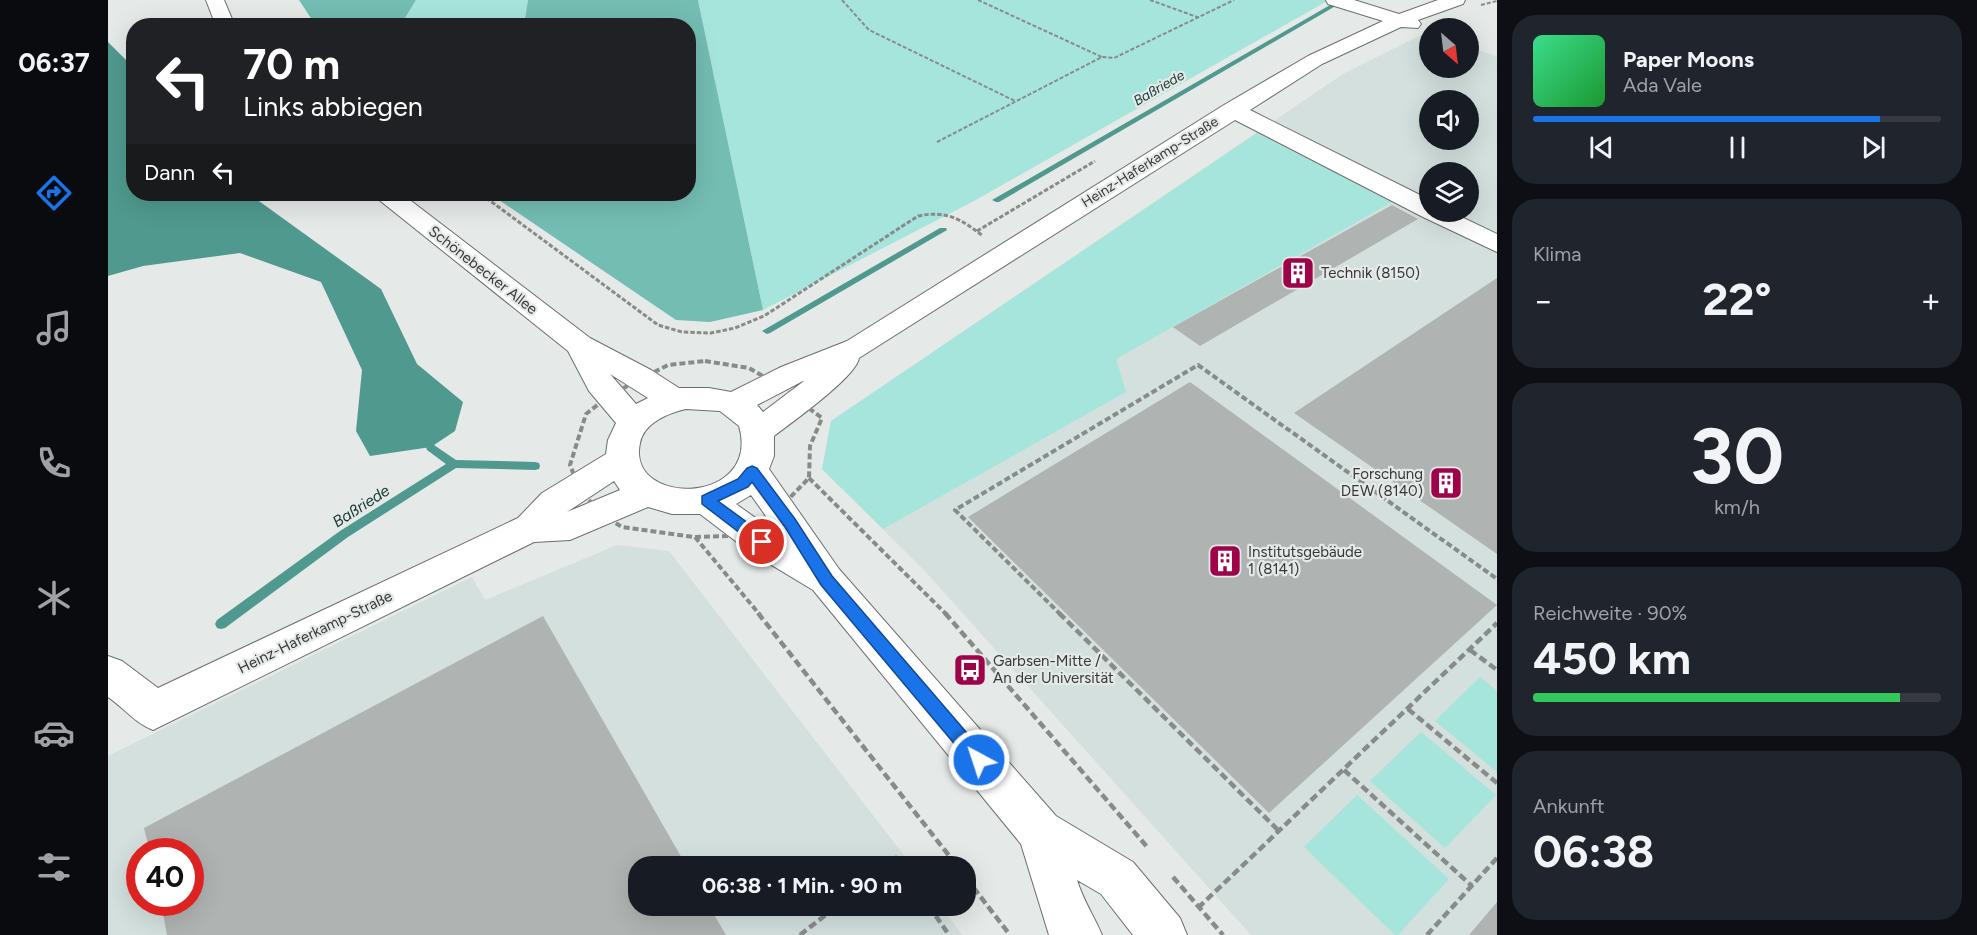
<!DOCTYPE html>
<html lang="de">
<head>
<meta charset="utf-8">
<style>
	:root { --surface:#171b24; --page:#20242c; --text:#f1f3f6; --muted:#9ea1a6; --line:#363941; --accent:#1a73e8 }
	body { margin:0; font-family:Figtree,sans-serif; background:var(--page); color:var(--text); height:100vh; display:flex; flex-direction:column; font-size:22px; white-space:nowrap }
	* { box-sizing:border-box; margin:0 }
	p { font-size:20px; color:var(--muted) }
	.icon { flex:none; width:33px; height:33px; fill:none; stroke:currentColor; stroke-width:2; stroke-linecap:round; stroke-linejoin:round }
	.map { position:relative; flex:1; overflow:hidden }
	.panel { display:flex; flex-direction:column; gap:15px; padding:15px; background:#0d0f14; width:480px }
	.panel>* { flex:none }
	.hud { position:absolute; left:18px; top:18px; width:570px; height:183px; border-radius:24px; box-shadow:0 6px 24px #0002; background:#202124; color:#fff; overflow:hidden }
	.needle { width:39px; rotate:152deg }
	.buttons { position:absolute; left:1311px; top:18px; display:grid; gap:12px }
	.buttons a { display:grid; place-items:center; width:60px; height:60px; border-radius:50%; background:var(--surface); box-shadow:0 6px 24px #0002; font-size:30px }
	.speed { position:absolute; left:18px; top:838px; display:flex; gap:12px; font-size:30px; font-weight:700; text-align:center }
	.speed>* { display:grid; place-content:center; width:78px; height:78px; border-radius:50%; background:var(--surface); box-shadow:0 6px 24px #0002; line-height:1 }
	.speed .limit { border:9px solid #d22; background:#fff; color:#111 }
	.pin { position:absolute; display:grid; place-items:center; width:51px; height:51px; color:#fff; margin:-26px; border:3px solid #fff; border-radius:50%; box-shadow:0 2px 6px #0007 }
	.me { position:absolute; width:66px; margin:-33px; rotate:320deg; stroke-linejoin:round; filter:drop-shadow(0 0 4px #0008) }
	.turn { display:flex; align-items:center; gap:21px; height:126px; padding:0 18px; font-size:27px }
	.turn .icon { width:78px; height:78px; stroke-width:2.5 }
	.turn b { display:block; font-size:42px; line-height:51px }
	.then { display:flex; align-items:center; height:57px; padding:0 18px; background:#0003; gap:12px; font-size:22px }
	.big { font-size:45px; font-weight:700; line-height:1.1 }
	.panel .widget { flex:1; display:flex; flex-direction:column; justify-content:center; gap:9px; min-width:0; padding:0 21px; border-radius:24px; background:var(--page) }
	.panel .dial { align-items:center; gap:0 }
	.dial b { font-size:78px; line-height:1 }
	.song { display:flex; align-items:center; gap:18px }
	.cover { width:72px; height:72px; border-radius:9px; background:linear-gradient(135deg,hsl(150 70% 55%),hsl(130 70% 35%)) }
	.played { height:6px; border-radius:3px; background:linear-gradient(90deg,var(--accent) 85%,var(--line) 85%) }
	.keys { display:flex; justify-content:space-around; direction:ltr }
	.heat { display:flex; justify-content:space-between; align-items:center; font-size:33px; direction:ltr }
	.charge { height:9px; border-radius:4px; background:linear-gradient(90deg,#34c759 90%,var(--line) 0) }
	.trip { position:absolute; left:520px; top:856px; width:348px; height:60px; border-radius:24px; background:var(--surface); box-shadow:0 6px 24px #0002; font-weight:700; line-height:60px; text-align:center }
	main { display:flex; flex:1; min-height:0 }
	.dock { display:flex; flex-direction:column; width:108px; justify-content:space-around; align-items:center; background:#090b0e; color:var(--muted) }
	.dock .icon { width:42px; height:42px }
	.dock .active { color:var(--accent) }
	.dock b { font-size:27px; color:var(--text) }
	.map>svg:first-child { display:block }
	.built { fill:#d3e0dd; fill-rule:evenodd }
	.green { fill:#a6e5db }
	.forest { fill:#74bdb2 }
	.water { fill:#50998e }
	.lines { fill:none; stroke-linecap:round; stroke-linejoin:round }
	.stream { fill:#50998e; fill-rule:evenodd }
	.building { fill:#afb3b2 }
	.minor-casing { stroke:#6b6f6e; stroke-width:2 }
	.path-far3 { stroke:#888b8a; stroke-width:2; stroke-dasharray:4 2; stroke-linecap:butt }
	.path-far2 { stroke:#888b8a; stroke-width:3; stroke-dasharray:4.5 2; stroke-linecap:butt }
	.path-far1 { stroke:#888b8a; stroke-width:4; stroke-dasharray:6 3; stroke-linecap:butt }
	.path { stroke:#888b8a; stroke-width:4.5; stroke-dasharray:8 4; stroke-linecap:butt }
	.minor { fill:#fff; fill-rule:evenodd }
	.route { fill:#1a73e8; stroke:#114b97; stroke-width:1.5 }
	.labels { text-anchor:middle; dominant-baseline:central; stroke-width:4.5; stroke-linejoin:round; paint-order:stroke }
	.far-water-label { font-size:14px; font-style:italic; fill:#163a35; stroke:#e5e9e8 }
	.far-street-label { font-size:14px; fill:#373939; stroke:#e5e9e8 }
	.street-label { font-size:15px; fill:#373939; stroke:#e5e9e8 }
	.poi-label { font-size:15px; fill:#373939; stroke:#e5e9e8; text-anchor:start }
	.water-label { font-size:16px; font-style:italic; fill:#163a35; stroke:#e5e9e8 }
</style>
</head>
<body>
<main>
<nav class="dock">
<b>06:37</b>
<svg class="icon active" aria-label="directions" viewBox="0 0 24 24"><path d="M12 3l9 9-9 9-9-9zM9 14v-3h6M13 9l2 2-2 2"/></svg>
<svg class="icon" aria-label="music" viewBox="0 0 24 24"><path d="M9 18V5l10-2v13"/><circle cx="6" cy="18" r="3"/><circle cx="16" cy="16" r="3"/></svg>
<svg class="icon" aria-label="phone" viewBox="0 0 24 24"><path d="M5 4h4l2 5-3 2q2 4 5 5l2-3 5 2v4C11 20 4 13 5 4z"/></svg>
<svg class="icon" aria-label="climate" viewBox="0 0 24 24"><path d="M12 3v18M4 7l16 10M4 17L20 7"/></svg>
<svg class="icon" aria-label="car" viewBox="0 0 24 24"><path d="M5 17H2v-5l4-1 3-4h7l3 4 3 1v5h-3M9 17h6M6 11h13"/><circle cx="7" cy="17" r="2"/><circle cx="17" cy="17" r="2"/></svg>
<svg class="icon" aria-label="filters" viewBox="0 0 24 24"><path d="M4 7h16M4 17h16"/><circle cx="9" cy="7" r="2"/><circle cx="15" cy="17" r="2"/></svg>
</nav>
<div class="map">
<svg width="1389" height="935" viewBox="0 0 1389 935">
	<rect width="100%" height="100%" fill="#e5e9e8"/>
	<g class="built">
		<path d="M1321,31L1322,68H1360L1361,46L1389,57V935H1143L816,570L714,469L723,421L1235,74ZM1322,100H1360V140H1322ZM1322,172H1360V212H1322Z"/>
		<path d="M509,545L561,551L805,867H531V906H833L854,935H0V756L364,577L377,600ZM32,852H82V903H32Z"/>
	</g>
	<g class="green">
		<polygon points="308,0 420,0 416,25 293,26"/>
		<polygon points="590,0 1221,0 866,201 655,310"/>
		<polygon points="1149,133 1284,202 1008,359 1018,392 775,529 714,469 723,421"/>
		<polygon points="1372,677 1389,691 1389,772 1327,721"/>
		<polygon points="1313,732 1388,795 1337,848 1262,781"/>
		<polygon points="1249,795 1341,879 1290,935 1287,935 1196,847"/>
	</g>
	<g class="forest">
		<polygon points="191,0 308,0 293,25 208,26"/>
		<polygon points="420,0 590,0 655,310 602,322 568,320 391,200 392,194 580,194 580,26 416,25"/>
	</g>
	<polygon class="water" points="0,42 25,67 26,194 141,194 273,289 309,364 355,402 347,431 323,447 262,456 248,431 254,370 213,282 132,253 35,266 0,276"/>
	<g class="lines">
		<g class="stream">
			<polygon points="1229,1 1232,3 1231,4 891,202 888,202 884,200"/>
			<polygon points="832,228 838,228 839,230 662,333 659,334 654,331"/>
			<polygon points="323,443 348,460 427,462 431,463 432,466 431,469 427,470 348,468 240,537 117,628 113,629 109,628 107,624 109,620 232,531 338,464 319,450 318,447 319,444"/>
		</g>
	</g>
	<g class="building">
		<polygon points="1284,205 1310,219 1092,346 1065,327"/>
		<polygon points="1389,278 1389,554 1186,413"/>
		<polygon points="1082,382 1389,605 1161,813 860,517"/>
		<polygon points="435,616 579,867 531,867 531,906 601,906 618,935 59,935 53,903 82,903 82,852 42,852 36,828"/>
		<polygon points="1389,902 1389,935 1361,935"/>
	</g>
	<g class="lines">
		<defs>
			<g id="minor">
				<polygon points="98,0 116,0 127,26 108,26"/>
				<path d="M1218,0H1246L1291,14L1330,0H1357L1355,4L1310,20L1313,24L1310,28L1293,27L1214,64L1142,110L1322,200V212H1343L1389,234V252L1315,217L1127,120L751,358C748,377 683,423 666,436V456L661,469L731,569L948,816L1025,862L1072,918L1079,935H1025L993,894L969,880C975,900 986,916 994,935H941L913,844L705,590L642,552L592,514H564L540,507L462,540L426,542L45,730C27,723 16,708 0,697V656L14,661L50,688L410,518L434,493L498,454L500,440L508,423L481,391L460,351L270,199L267,194H294L482,338L543,370L571,388H601L623,392L673,367L739,341L1116,105L1200,56L1275,21L1220,4ZM502,374L540,398L528,404ZM696,381L655,412L649,405L695,381ZM578,409L612,411L631,426C654,505 518,508 532,443C536,423 560,413 578,409ZM506,481L512,490L459,512ZM643,495L670,533V534L628,504Z"/>
			</g>
		</defs>
		<use href="#minor" class="minor-casing"/>
		<g class="path-far3">
			<polyline points="734,0 761,30 907,101"/>
			<polyline points="870,0 994,57"/>
			<polyline points="1042,0 1092,18"/>
			<polyline points="1373,5 1389,1"/>
			<polyline points="829,142 994,57 1006,58 1126,0"/>
		</g>
		<g class="path-far2">
			<path d="M373,194L550,325L574,332L603,333L627,328L656,316L810,216C838,210 853,219 875,236"/>
			<polyline points="869,231 987,161"/>
		</g>
		<g class="path-far1">
			<polygon points="597,361 641,368 667,383 714,418 702,446 701,478 671,509 624,536 586,537 514,527 491,513 471,487 462,465 478,414 502,395 560,365"/>
			<polyline points="701,478 839,615"/>
			<polyline points="587,537 652,615"/>
			<polyline points="953,615 847,510 1090,365 1389,579"/>
		</g>
		<g class="path">
			<polyline points="650,613 850,867"/>
			<polyline points="837,613 1041,849"/>
			<polyline points="951,613 1171,831"/>
			<polyline points="1362,650 1389,670"/>
			<polyline points="1300,709 1389,783"/>
			<polyline points="1236,770 1364,886"/>
			<polyline points="778,867 788,858 794,867"/>
			<polyline points="1065,877 1115,935"/>
			<polyline points="858,878 902,935"/>
			<polyline points="821,906 841,935"/>
			<polyline points="1090,908 1389,623"/>
			<polyline points="692,935 729,906"/>
			<polyline points="1319,935 1389,858"/>
		</g>
		<use href="#minor" class="minor"/>
	</g>
	<polygon class="route" points="644,466 649,468 687,519 724,576 877,754 880,760 877,766 871,769 865,766 713,585 677,527 644,482 640,487 610,501 659,537 661,542 659,546 649,546 594,504 594,496 630,479 639,468"/>
	<defs>
		<symbol id="building-square" viewBox="-11 -11 22 22"><rect x="-9" y="-9" width="18" height="18" rx="4" fill="#9e034a" stroke="#e5e9e8"/><path d="M-4-6H4V6H1V3H-1V6H-4ZM-2.5-4.3h1.7v1.8h-1.7ZM.8-4.3h1.7v1.8H.8ZM-2.5-1h1.7V.8h-1.7ZM.8-1h1.7V.8H.8Z" fill="#fff"/></symbol>
		<symbol id="bus-square" viewBox="-11 -11 22 22"><rect x="-9" y="-9" width="18" height="18" rx="4" fill="#9e034a" stroke="#e5e9e8"/><path d="M-5-6H5V4H4V6H2V4H-2V6H-4V4H-5ZM-3.5-4V0h7V-4ZM-3.5 1.2v1.5H-2V1.2ZM2 1.2v1.5H3.5V1.2Z" fill="#fff"/></symbol>
	</defs>
	<g fill-rule="evenodd">
		<use href="#building-square" x="1171" y="254" width="38" height="38"/>
		<use href="#building-square" x="1319" y="464" width="38" height="38"/>
		<use href="#building-square" x="1098" y="542" width="38" height="38"/>
		<use href="#bus-square" x="843" y="651" width="38" height="38"/>
	</g>
	<g class="labels">
		<g class="far-water-label">
			<text transform="translate(1051 88) rotate(-30)">Baßriede</text>
		</g>
		<g class="far-street-label">
			<text transform="translate(1042 162) rotate(-32)">Heinz-Haferkamp-Straße</text>
		</g>
		<g class="street-label">
			<text transform="translate(375 270) rotate(38)">Schönebecker Allee</text>
			<text transform="translate(207 632) rotate(-26)">Heinz-Haferkamp-Straße</text>
		</g>
		<g class="poi-label">
			<text x="1213" y="273">Technik (8150)</text>
			<text x="1315" y="474" text-anchor="end">Forschung<tspan x="1315" dy="17">DEW (8140)</tspan></text>
			<text x="1140" y="552">Institutsgebäude<tspan x="1140" dy="17">1 (8141)</tspan></text>
			<text x="885" y="661">Garbsen-Mitte /<tspan x="885" dy="17">An der Universität</tspan></text>
		</g>
		<g class="water-label">
			<text transform="translate(253 506) rotate(-33)">Baßriede</text>
		</g>
	</g>
</svg>
<div class="buttons">
<a><svg class="needle" viewBox="-14 -14 28 28"><path d="M0-13l5 13h-10z" fill="#e53935"/><path d="M0 13l5-13h-10z" fill="#9ea1a6"/></svg></a>
<a><svg class="icon" aria-label="sound" viewBox="0 0 24 24"><path d="M4 9h4l5-4v14l-5-4H4zM17 9q2 3 0 6"/></svg></a>
<a><svg class="icon" aria-label="layers" viewBox="0 0 24 24"><path d="M12 4l9 5-9 5-9-5zM3 14l9 5 9-5"/></svg></a>
</div>
<div class="speed"><div class="limit">40</div></div>
<div class="pin" style="left:654px;top:542px;background:#d93025"><svg class="icon" aria-label="arrive" viewBox="0 0 24 24"><path d="M6 21V4h12l-3 4 3 4H6"/></svg></div>
<svg class="me" style="left:871px;top:760px" viewBox="-20 -20 40 40"><circle r="17" fill="#1a73e8" stroke="#fff" stroke-width="3"/><path d="M0-11L8 9 0 5-8 9z" fill="#fff"/></svg>
<div class="trip">06:38 · 1 Min. · 90 m</div>
<div class="hud">
<div class="turn"><svg class="icon" aria-label="left" viewBox="0 0 24 24"><path d="M17 20v-9H6M10 6l-5 5 5 5"/></svg><div><b>70 m</b>Links abbiegen</div></div>
<div class="then">Dann<svg class="icon" aria-label="left" viewBox="0 0 24 24"><path d="M17 20v-9H6M10 6l-5 5 5 5"/></svg></div>
</div>
</div>
<section class="panel">
<div class="widget">
<div class="song"><i class="cover"></i><div><b>Paper Moons</b><p>Ada Vale</p></div></div>
<div class="played"></div>
<div class="keys"><svg class="icon" aria-label="previous" viewBox="0 0 24 24"><path d="M18 5L8 12l10 7zM5 5v14"/></svg><svg class="icon" aria-label="pause" viewBox="0 0 24 24"><path d="M8 5v14M16 5v14"/></svg><svg class="icon" aria-label="next" viewBox="0 0 24 24"><path d="M6 5l10 7-10 7zM19 5v14"/></svg></div>
</div>
<div class="widget"><p>Klima</p>
<div class="heat"><a>−</a><b class="big">22°</b><a>+</a></div>
</div>
<div class="widget dial"><b>30</b><p>km/h</p></div>
<div class="widget"><p>Reichweite · 90%</p><b class="big">450 km</b><div class="charge"></div></div>
<div class="widget"><p>Ankunft</p><b class="big">06:38</b></div>
</section>
</main>
</body>
</html>
